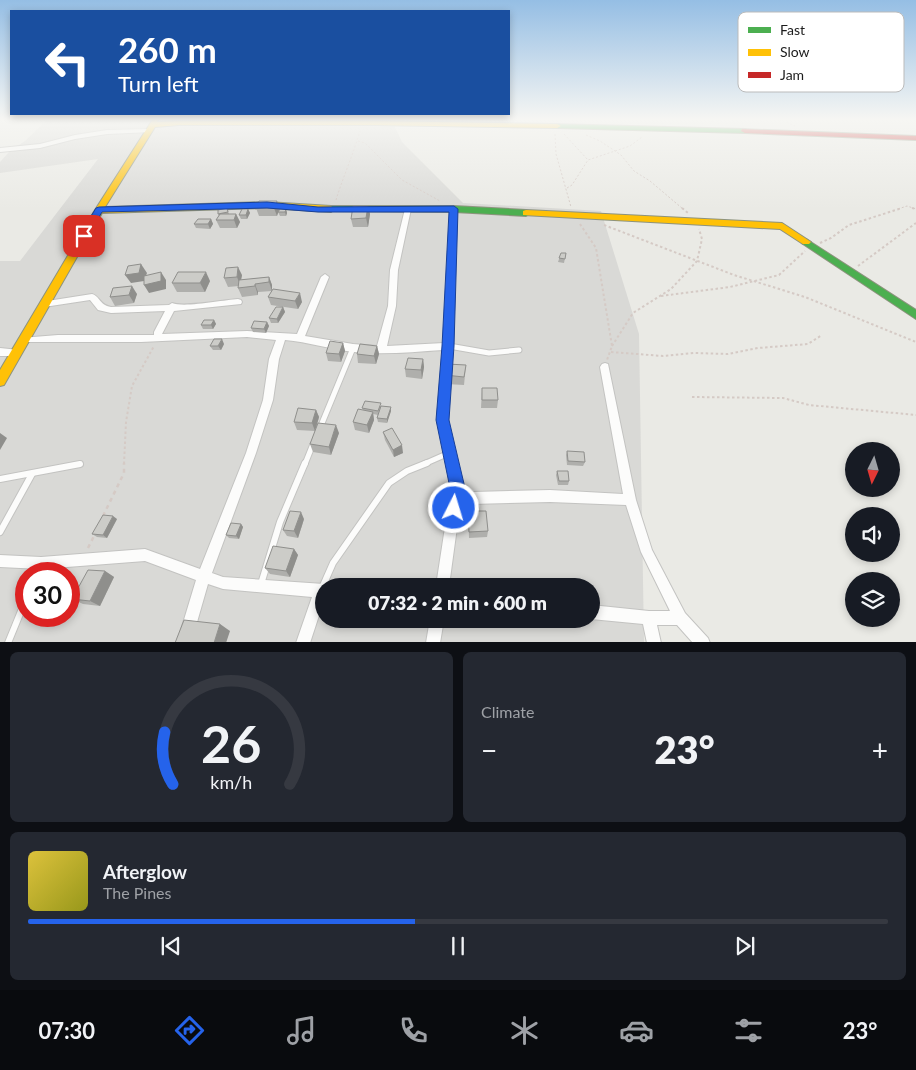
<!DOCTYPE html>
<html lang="en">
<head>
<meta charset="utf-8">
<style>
	:root { --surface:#171b24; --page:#242831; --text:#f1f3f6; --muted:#9ea1a6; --line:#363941; --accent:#2563eb }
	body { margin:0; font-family:Lato,sans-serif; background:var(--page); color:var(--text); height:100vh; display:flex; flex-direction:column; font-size:19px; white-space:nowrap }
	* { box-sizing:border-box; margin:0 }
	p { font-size:16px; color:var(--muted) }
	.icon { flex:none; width:28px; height:28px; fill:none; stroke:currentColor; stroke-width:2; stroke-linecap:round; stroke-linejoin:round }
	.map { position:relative; height:642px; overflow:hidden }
	.side { display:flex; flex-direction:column; gap:10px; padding:10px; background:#0d0f14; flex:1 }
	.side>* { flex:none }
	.top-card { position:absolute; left:10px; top:10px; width:500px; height:105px; border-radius:0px; box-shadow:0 2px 8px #0003; background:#1a4fa0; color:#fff; overflow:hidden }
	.needle { width:32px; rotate:185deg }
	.controls { position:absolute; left:845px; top:442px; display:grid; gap:10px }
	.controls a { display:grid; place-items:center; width:55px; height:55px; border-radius:50%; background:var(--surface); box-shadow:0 2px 8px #0003; font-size:25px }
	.speed { position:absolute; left:15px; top:562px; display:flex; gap:10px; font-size:25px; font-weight:700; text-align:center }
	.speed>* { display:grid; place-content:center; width:65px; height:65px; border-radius:50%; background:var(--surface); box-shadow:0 2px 8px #0003; line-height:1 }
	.speed .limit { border:8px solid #d22; background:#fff; color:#111 }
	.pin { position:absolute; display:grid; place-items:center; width:42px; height:42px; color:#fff; margin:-21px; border-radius:10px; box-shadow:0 2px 8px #0006 }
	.me { position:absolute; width:55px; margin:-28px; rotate:5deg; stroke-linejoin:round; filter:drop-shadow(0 0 4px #0008) }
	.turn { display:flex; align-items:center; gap:18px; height:105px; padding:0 25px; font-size:22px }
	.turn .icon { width:65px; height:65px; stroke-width:2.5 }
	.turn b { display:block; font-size:35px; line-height:42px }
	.big { font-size:38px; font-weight:800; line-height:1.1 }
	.side .tile { flex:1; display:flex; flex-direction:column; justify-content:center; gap:8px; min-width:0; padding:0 18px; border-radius:8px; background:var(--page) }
	.side .dial { align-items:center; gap:0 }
	.dial svg { height:130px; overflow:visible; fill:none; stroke:var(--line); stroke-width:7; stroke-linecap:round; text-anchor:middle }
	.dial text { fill:var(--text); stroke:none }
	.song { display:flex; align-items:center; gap:15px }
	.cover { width:60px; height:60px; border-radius:8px; background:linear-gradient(135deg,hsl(50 70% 55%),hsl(60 70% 35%)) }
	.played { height:5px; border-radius:2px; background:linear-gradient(90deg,var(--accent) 45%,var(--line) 45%) }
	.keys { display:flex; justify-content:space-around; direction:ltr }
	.heat { display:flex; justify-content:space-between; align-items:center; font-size:28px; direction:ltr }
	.side .tiles { flex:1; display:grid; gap:10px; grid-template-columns:1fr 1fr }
	.tile:last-child { grid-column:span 2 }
	.trip { position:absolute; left:315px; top:578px; width:285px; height:50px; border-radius:25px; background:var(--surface); box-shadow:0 2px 8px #0003; font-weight:800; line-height:50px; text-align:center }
	.menu { display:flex; height:80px; justify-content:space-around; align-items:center; background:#090b0e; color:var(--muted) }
	.menu .icon { width:35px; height:35px }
	.menu .selected { color:var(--accent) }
	.menu b { font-size:22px; color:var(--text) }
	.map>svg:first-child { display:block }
	.residential { fill:#d9d9d6; fill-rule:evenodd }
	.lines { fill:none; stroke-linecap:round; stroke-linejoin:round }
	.lane-far1-casing { stroke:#c3c3c1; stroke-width:7 }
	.lane-casing { stroke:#c3c3c1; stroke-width:8 }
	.street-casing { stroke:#c3c3c1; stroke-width:2 }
	.fast-casing { stroke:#8d937e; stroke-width:2 }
	.slow-casing { stroke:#8d937e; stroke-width:2 }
	.jam-casing { stroke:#8d937e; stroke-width:2 }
	.path-far2 { stroke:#d5cac5; stroke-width:1; stroke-dasharray:2 2; stroke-linecap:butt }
	.path-far1 { stroke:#d5cac5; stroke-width:2; stroke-dasharray:2.5 2.5; stroke-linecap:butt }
	.path { stroke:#d5cac5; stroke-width:2.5; stroke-dasharray:4 4; stroke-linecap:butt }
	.lane-far1 { stroke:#fcfcfb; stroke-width:5 }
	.lane { stroke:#fcfcfb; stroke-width:6 }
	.street { fill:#fcfcfb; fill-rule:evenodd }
	.fast { fill:#4caf50; fill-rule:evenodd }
	.slow { fill:#ffc107; fill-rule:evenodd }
	.jam { fill:#c62828; fill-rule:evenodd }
	.wall { fill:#afafac }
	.shaded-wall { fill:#8f8f8c }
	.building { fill:#ccccc8; stroke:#8f8f8c }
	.route { fill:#2563eb; stroke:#184099 }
	.key { fill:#fff; stroke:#bbb; stroke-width:1 }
	.key-label { font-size:14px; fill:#1c1c1c }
</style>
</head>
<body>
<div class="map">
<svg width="916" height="643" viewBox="0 0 916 643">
	<rect width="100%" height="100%" fill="#eaeae5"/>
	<path class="residential" d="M48,119H391L402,142L463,203L601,211L639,334L644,642H0V261H20L98,159L0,173V162L10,151L25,141ZM26,574H69V616H26ZM324,586H591V619H324Z"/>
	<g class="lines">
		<defs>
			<g id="lane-far1">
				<polyline points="449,346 489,353 519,350"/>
				<polyline points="320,428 353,348"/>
				<polyline points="305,464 313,444"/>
				<polyline points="424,464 449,453"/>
			</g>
			<g id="lane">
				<polyline points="0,479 80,464"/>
				<polyline points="0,532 32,474"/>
				<polyline points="37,574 41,564"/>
				<polyline points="261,584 280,522 305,463"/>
				<polyline points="322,588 333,563 389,483 407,471 427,463"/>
				<polyline points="8,643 26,599"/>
			</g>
			<g id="street">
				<polygon points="149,129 151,130 151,132 107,134 75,139 40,148 0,152 0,148 40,144 75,135 107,130"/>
				<path d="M408,207L411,209L398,270L396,306L387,346L444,343L451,209L454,207L457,209L453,346L447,420L462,485L473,492L550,490L623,494L600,367L602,364L605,363L608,364L636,500L652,550L685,613L708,638L710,643H693L677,625H657L661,643H647L643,624L591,619V605L649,611H670L641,552L626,505L550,502L471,504L461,498L449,586H436L451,488L437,420L443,350C413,352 383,355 354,352C330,349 308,342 285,340L279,359L273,400L256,453L212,573L223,577L324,584L328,586H324V600L310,643H296L312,597L223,589L208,584L191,643H177L196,580L145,561L41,569L0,567V555L41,557L145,549L200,569L246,453L263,400L269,359L276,340L247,337L141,342H21L19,340L21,338L58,335H154V332L165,311L111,313L98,310L90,300L44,307L41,306L40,304L41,302L92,294C101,297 99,305 111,307L169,305L172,303C184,308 223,300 238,299L241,300L242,302L241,304L174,311L162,334L247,331L297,334L321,277L325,274L329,277L305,336L353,344L377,346L388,306L390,270L405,209Z"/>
				<polygon points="0,348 19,350 21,353 19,356 0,356"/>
				<polygon points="430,619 444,619 440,643 426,643"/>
			</g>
			<g id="fast">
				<polygon points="554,124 745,129 749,131 745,133 557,128 553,126"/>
				<polygon points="331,206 454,206 526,210 531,213 526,216 454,212 328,211 328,207"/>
				<polygon points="806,239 916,310 916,319 803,244 801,242 803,240"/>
			</g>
			<g id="slow">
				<polygon points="153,119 159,119 157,122 179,121 375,121 557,124 561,126 557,128 375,125 179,125 155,127 105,207 267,202 331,206 335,209 331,212 267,208 102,213 4,385 0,386 0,370 95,210"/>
				<polygon points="526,210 782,223 811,242 809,244 803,244 780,229 523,215 523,211"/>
			</g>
			<polygon id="jam" points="742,129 916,136 916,140 745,133 741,131"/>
		</defs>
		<use href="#lane-far1" class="lane-far1-casing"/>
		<use href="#lane" class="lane-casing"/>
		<use href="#street" class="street-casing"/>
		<use href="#fast" class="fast-casing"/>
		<use href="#slow" class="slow-casing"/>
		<use href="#jam" class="jam-casing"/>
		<g class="path-far2">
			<polyline points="779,119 795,126"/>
			<polyline points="711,121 731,119"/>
			<polyline points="555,134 556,154 571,207"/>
			<polyline points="564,134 588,160"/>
			<polyline points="586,135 600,141 621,155 634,171 650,181 683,209"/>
			<polyline points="358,141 365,143 402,180 440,201"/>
			<polyline points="567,188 572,185 588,160 630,146 642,137"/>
			<path d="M336,200C343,177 353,155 360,131"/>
			<polyline points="898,209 907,206 916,209"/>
		</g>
		<g class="path-far1">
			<polyline points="682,208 688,213"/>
			<polyline points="912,208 916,209"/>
			<polyline points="580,224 596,248 612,346 607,360"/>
			<polyline points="604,225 734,275 805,297 916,342"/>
			<polyline points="820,243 831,238 849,225 902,208"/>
			<polyline points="858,266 916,223"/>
			<polyline points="661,296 730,287 779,275 805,251"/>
			<polyline points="612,346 633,313 671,289 697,261 702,239 699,229"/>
			<polyline points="611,352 663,356 694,353 728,354 758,348 808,344 822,335"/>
			<polyline points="692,397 783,398 809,405 916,415"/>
			<polyline points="124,464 126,422 132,386 154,346"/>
		</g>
		<g class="path">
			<polyline points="103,516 124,473 124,463"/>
			<polyline points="88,548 95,534"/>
		</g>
		<use href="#lane-far1" class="lane-far1"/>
		<use href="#lane" class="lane"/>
		<use href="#street" class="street"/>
		<use href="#fast" class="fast"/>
		<use href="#slow" class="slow"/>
		<use href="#jam" class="jam"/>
	</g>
	<g class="wall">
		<polygon points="259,201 279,209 286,209 287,213 286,216 280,216 278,212 277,216 259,216 256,208"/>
		<polygon points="368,206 370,214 368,227 353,227 351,219"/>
		<polygon points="227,208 229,214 236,214 240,222 237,228 220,228 216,220 219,216 218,214"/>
		<polygon points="248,209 250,213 247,219 241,219 239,215"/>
		<polygon points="211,219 213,224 210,229 196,228 194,224"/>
		<polygon points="561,253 566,253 564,263 558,262"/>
		<polygon points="242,275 241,280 269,277 272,285 272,290 302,302 298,309 271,305 268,297 272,291 258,292 258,295 242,297 238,288 239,286 228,287 224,278"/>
		<polygon points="210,281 205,292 177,292 172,283"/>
		<polygon points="113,288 137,294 134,303 115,306 110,297"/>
		<polygon points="283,307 285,312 278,323 271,323 269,318"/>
		<polygon points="214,320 216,324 213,329 203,329 201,325"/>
		<polygon points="267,322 269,326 266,333 253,332 251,328"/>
		<polygon points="343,343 345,351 341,362 328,361 326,353"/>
		<polygon points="224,344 221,350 213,350 210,346"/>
		<polygon points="377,346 379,354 376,364 358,363 357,354"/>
		<polygon points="423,359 424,367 422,379 406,377 405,369"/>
		<polygon points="466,365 464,385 446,384 445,375"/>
		<polygon points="482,388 498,400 497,408 481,408"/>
		<polygon points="381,406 391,411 387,423 378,422 377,418 378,415 373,414 374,420 369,433 355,430 353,422 363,410 362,408"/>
		<polygon points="316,410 319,417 316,429 339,433 331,455 313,452 310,444 315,431 297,430 294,422"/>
		<polygon points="383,432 403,453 394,457 385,440"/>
		<polygon points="567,451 585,462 583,466 567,465 566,455"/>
		<polygon points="557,471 569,481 568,485 558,485 556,475"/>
		<polygon points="468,511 488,531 487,537 469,538"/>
		<polygon points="117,519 107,538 97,537 92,534"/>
		<polygon points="304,519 298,538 287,536 283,530"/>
		<polygon points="241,524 243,527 239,539 229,538 226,535"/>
		<polygon points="294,549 298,555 290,577 270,574 265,568"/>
		<polygon points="105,571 114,577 100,606 83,604 72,599"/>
	</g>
	<g class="shaded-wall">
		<polygon points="277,201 279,210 277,216 274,208"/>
		<polygon points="368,206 370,214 368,227 366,218"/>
		<polygon points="248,209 250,213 247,219 246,215"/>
		<polygon points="286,209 287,213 286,216 285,212"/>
		<polygon points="236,214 240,222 237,228 234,220"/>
		<polygon points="211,219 213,224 210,229 208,224"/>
		<polygon points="141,264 147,273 144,281 131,283 125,275"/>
		<polygon points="238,267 242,275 240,285 237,277"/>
		<polygon points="161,272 166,280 166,289 149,293 144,285"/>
		<polygon points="206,272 210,281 205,292 200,283"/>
		<polygon points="269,277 272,285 272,291 269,282"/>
		<polygon points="255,284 258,292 258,295 255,286"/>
		<polygon points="132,286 137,294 134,303 129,295"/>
		<polygon points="300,293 302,302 298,309 295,301"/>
		<polygon points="283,307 285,312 278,323 277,319"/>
		<polygon points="214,320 216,324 213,329 211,325"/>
		<polygon points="267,322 269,326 266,333 264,329"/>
		<polygon points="222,339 224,344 221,350 218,346"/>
		<polygon points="343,343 345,351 341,362 339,354"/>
		<polygon points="377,346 379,354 376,364 374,356"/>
		<polygon points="423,359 424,367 422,379 421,370"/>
		<polygon points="391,407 391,411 387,423 387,419"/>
		<polygon points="316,410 319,417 315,431 312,423"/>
		<polygon points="373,412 374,420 369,433 367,425"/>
		<polygon points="336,425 339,433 331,455 329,447"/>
		<polygon points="0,433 7,438 0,450"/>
		<polygon points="402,445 403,453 394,457 393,450"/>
		<polygon points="301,512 304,519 298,538 294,531"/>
		<polygon points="113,516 117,519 107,538 103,535"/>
		<polygon points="241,524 243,527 239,539 236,536"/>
		<polygon points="294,549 298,555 290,577 286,571"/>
		<polygon points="105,571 114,577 100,606 90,601"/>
		<polygon points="220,624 230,631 226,643 214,643"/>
	</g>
	<g class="building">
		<polygon points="259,201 277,201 274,208 256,208"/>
		<polygon points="353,206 368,206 366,218 351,219"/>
		<polygon points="227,208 228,212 218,214 218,210"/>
		<polygon points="242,209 248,209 246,215 239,215"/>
		<polygon points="280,209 286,209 285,212 278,212"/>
		<polygon points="220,214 236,214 234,220 216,220"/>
		<polygon points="198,219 211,219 208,224 194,224"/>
		<polygon points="561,253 566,253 565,259 559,258"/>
		<polygon points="141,264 139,273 125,275 128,266"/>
		<polygon points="238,267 237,277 224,278 226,268"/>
		<polygon points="161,272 161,281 144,285 144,276"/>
		<polygon points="178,272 206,272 200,283 172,283"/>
		<polygon points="269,277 269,282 255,284 255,286 238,288 239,280"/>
		<polygon points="132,286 129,295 110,297 113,288"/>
		<polygon points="273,289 300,293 295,301 268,297"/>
		<polygon points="276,307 283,307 277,319 269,318"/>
		<polygon points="204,320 214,320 211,325 201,325"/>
		<polygon points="254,321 267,322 264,329 251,328"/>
		<polygon points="214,339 222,339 218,346 210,346"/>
		<polygon points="330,341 343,343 339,354 326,353"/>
		<polygon points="360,344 377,346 374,356 357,354"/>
		<polygon points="408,358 423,359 421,370 405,369"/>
		<polygon points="447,364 466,365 464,377 445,375"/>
		<polygon points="482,388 497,388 498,400 482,400"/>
		<polygon points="365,401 381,403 378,411 362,408"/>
		<polygon points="381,406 391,407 387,419 377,418"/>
		<polygon points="298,408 316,410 312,423 294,422"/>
		<polygon points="358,409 373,412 367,425 353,422"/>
		<polygon points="318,423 336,425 329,447 310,444"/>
		<polygon points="392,428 402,445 393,450 383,432"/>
		<polygon points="567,451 584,452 585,462 568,461"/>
		<polygon points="557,471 568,471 569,481 559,481"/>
		<polygon points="290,511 301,512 294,531 283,530"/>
		<polygon points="468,511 486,511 488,531 469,532"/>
		<polygon points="103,515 113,516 103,535 92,534"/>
		<polygon points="231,523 241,524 236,536 226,535"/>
		<polygon points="273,546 294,549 286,571 265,568"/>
		<polygon points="88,570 105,571 90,601 72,599"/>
		<polygon points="184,620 220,624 214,643 175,643"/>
	</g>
	<linearGradient id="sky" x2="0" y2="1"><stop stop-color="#95bee4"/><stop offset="0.57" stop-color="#f6f6f3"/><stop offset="1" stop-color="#f6f6f3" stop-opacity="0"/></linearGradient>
	<rect width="916" height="209" fill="url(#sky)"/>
	<polygon class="route" points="267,202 318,207 454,206 458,209 454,346 449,420 465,488 460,513 454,516 449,513 446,508 450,488 436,420 442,346 449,212 318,212 267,208 102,212 87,238 84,239 79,236 96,208 99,207"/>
	<rect x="738" y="12" width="166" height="80" rx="8" class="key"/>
	<rect x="748" y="27" width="23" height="6" fill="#4caf50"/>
	<rect x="748" y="49" width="23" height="7" fill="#ffc107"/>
	<rect x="748" y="72" width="23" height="6" fill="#c62828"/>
	<g class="key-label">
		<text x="780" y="35">Fast</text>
		<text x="780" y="57">Slow</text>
		<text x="780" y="80">Jam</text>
	</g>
</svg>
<div class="controls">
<a><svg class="needle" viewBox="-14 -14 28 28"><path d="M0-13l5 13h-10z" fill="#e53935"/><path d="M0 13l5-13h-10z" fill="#9ea1a6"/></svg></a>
<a><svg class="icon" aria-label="sound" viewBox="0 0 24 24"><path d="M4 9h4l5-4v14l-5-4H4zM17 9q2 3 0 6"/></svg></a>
<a><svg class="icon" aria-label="layers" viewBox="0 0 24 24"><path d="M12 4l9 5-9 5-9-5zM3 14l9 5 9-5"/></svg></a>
</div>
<div class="speed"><div class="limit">30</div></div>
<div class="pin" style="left:84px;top:236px;background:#d93025"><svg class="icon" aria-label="arrive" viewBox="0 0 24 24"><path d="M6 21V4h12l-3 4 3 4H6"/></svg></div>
<svg class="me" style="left:454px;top:508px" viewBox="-20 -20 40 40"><circle r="17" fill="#2563eb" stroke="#fff" stroke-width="3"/><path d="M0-11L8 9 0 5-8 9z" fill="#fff"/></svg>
<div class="trip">07:32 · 2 min · 600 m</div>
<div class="top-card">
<div class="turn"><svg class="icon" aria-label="left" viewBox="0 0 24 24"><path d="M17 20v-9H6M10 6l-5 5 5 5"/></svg><div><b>260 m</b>Turn left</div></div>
</div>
</div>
<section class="side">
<div class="tiles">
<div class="tile dial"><svg viewBox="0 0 100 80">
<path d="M14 69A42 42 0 1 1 86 69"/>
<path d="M14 69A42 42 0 0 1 9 37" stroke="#2563eb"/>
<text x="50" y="56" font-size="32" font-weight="700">26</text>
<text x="50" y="72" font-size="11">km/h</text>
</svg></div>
<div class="tile"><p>Climate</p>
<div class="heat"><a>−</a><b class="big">23°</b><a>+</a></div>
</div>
<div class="tile">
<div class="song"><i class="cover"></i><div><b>Afterglow</b><p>The Pines</p></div></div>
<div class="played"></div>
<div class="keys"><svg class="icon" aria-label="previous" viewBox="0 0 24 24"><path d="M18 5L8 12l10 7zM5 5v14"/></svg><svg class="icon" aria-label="pause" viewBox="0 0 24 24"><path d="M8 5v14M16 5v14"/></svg><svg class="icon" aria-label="next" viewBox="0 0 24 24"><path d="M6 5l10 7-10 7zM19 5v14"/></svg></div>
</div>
</div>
</section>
<nav class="menu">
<b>07:30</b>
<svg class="icon selected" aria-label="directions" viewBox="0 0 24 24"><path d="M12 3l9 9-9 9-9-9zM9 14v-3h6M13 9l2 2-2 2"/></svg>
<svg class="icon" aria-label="music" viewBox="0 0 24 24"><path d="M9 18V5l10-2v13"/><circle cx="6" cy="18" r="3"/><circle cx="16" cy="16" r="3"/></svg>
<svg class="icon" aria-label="phone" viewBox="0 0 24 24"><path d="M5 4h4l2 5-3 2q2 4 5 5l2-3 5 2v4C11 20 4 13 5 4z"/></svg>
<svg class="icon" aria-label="climate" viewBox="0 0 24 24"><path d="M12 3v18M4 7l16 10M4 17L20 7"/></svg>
<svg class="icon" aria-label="car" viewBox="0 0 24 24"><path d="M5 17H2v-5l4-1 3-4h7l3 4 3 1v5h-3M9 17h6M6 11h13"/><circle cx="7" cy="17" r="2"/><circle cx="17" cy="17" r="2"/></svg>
<svg class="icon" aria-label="filters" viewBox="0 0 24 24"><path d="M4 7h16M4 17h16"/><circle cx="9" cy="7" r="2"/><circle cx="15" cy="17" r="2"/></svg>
<b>23°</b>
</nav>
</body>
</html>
